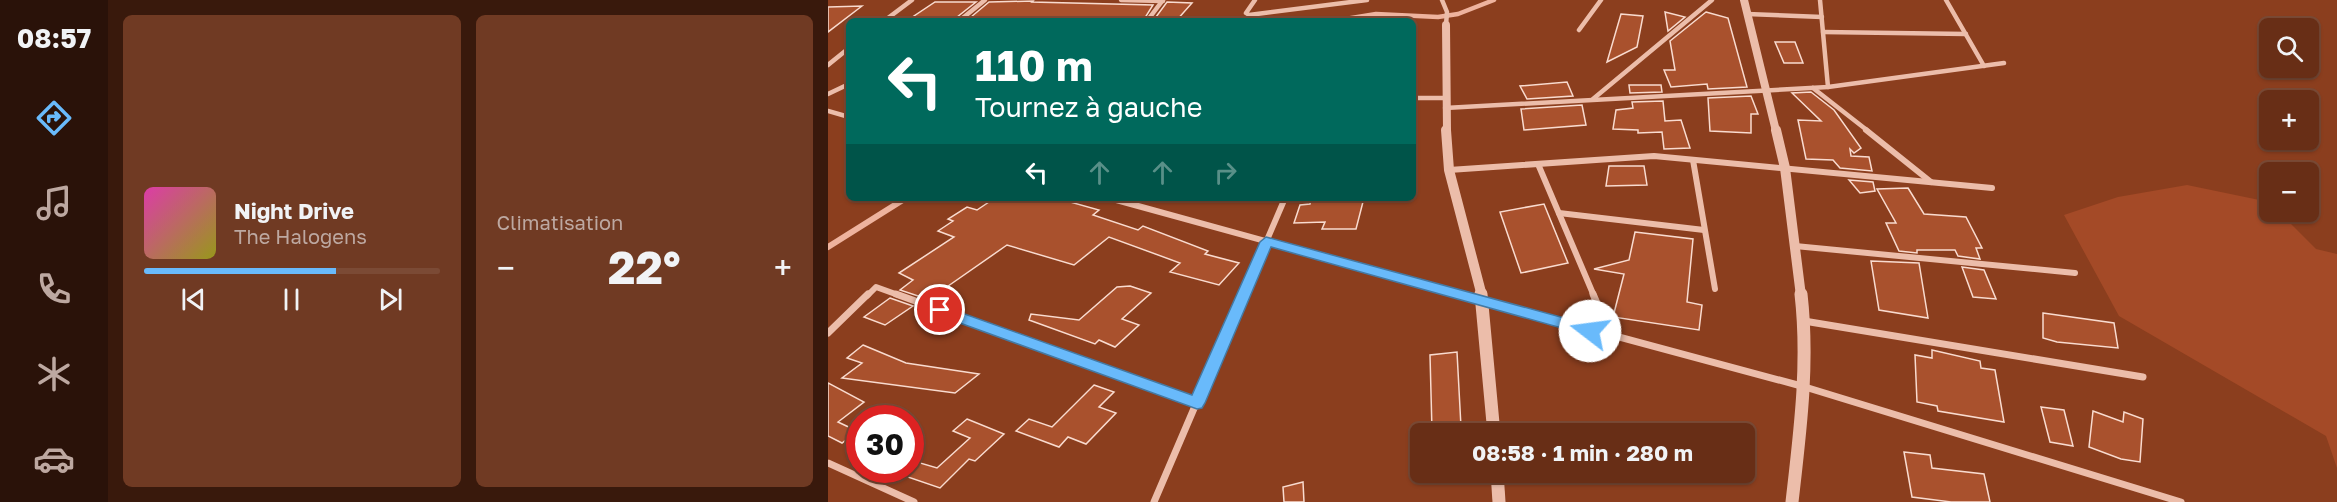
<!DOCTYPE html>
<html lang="fr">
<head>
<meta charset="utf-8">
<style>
	:root { --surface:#682e16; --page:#703a23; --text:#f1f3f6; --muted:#bda8a1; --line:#7b4a35; --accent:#69bafb }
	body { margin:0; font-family:"Golos Text",sans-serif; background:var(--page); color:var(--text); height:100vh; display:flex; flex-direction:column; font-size:22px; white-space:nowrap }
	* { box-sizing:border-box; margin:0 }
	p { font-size:20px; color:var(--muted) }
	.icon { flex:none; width:33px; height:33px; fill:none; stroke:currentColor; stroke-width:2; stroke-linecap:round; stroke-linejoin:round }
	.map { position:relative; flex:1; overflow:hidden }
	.sheet { display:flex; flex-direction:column; gap:15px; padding:15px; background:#39190c; width:720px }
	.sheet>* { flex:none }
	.hud { position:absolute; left:18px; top:18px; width:570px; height:183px; border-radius:9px; box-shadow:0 2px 4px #0004,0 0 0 2px var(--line); background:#00695c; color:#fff; overflow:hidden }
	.controls { position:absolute; left:1431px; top:18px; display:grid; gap:12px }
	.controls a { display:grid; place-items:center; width:60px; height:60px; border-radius:9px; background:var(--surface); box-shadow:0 2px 4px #0004,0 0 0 2px var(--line); font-size:30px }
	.speed { position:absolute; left:18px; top:405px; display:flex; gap:12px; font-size:30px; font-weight:700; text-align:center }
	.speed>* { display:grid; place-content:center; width:78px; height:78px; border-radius:50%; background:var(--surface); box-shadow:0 2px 4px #0004,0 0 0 2px var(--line); line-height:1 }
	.speed .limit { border:9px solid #d22; background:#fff; color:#111 }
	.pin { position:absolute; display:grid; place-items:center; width:51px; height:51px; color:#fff; margin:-26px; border:3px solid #fff; border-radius:50%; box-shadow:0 2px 6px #0007 }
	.me { position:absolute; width:66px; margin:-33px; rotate:285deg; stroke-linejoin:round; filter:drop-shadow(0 0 4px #0008) }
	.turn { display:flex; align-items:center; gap:21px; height:126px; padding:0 30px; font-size:27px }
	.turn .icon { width:78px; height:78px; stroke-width:2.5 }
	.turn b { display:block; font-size:42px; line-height:51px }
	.lanes { display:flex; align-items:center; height:57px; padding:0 30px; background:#0003; justify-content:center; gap:30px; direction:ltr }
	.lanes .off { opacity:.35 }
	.big { font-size:45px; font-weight:700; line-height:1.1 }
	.sheet .widget { flex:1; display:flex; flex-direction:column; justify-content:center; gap:9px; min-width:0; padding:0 21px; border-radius:9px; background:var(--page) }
	.song { display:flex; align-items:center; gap:18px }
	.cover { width:72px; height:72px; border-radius:9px; background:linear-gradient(135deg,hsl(320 70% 55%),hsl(60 70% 35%)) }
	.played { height:6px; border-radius:3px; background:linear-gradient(90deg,var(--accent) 65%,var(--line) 65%) }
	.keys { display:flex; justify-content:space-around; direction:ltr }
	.heat { display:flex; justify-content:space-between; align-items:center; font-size:33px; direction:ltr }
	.sheet .tiles { flex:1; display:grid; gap:15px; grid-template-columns:repeat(2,1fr) }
	.trip { position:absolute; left:582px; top:423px; width:345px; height:60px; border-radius:9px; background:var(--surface); box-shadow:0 2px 4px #0004,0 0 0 2px var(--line); font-weight:700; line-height:60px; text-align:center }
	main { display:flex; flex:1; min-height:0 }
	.tab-bar { display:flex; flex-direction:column; width:108px; justify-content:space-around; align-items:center; background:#2a1209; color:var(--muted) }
	.tab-bar .icon { width:42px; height:42px }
	.tab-bar .active { color:var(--accent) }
	.tab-bar b { font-size:27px; color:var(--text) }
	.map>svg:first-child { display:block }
	.green { fill:#a44a27 }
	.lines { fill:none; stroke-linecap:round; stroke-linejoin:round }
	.stream-far1 { stroke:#eeb39e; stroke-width:4.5 }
	.stream { stroke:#eeb39e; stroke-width:6 }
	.building { fill:#a9512d; stroke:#f9dbcf; stroke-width:1.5 }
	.minor-far2 { stroke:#ecbdaa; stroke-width:4.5 }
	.minor-far1 { stroke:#ecbdaa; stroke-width:6 }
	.minor { stroke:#ecbdaa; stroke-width:7 }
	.tertiary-far2 { stroke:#ecbdaa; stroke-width:8 }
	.tertiary-far1 { stroke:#ecbdaa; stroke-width:10 }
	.tertiary { stroke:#ecbdaa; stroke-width:13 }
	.route { fill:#69bafb; stroke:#4479a3; stroke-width:1.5 }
</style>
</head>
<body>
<main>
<nav class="tab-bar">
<b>08:57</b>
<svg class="icon active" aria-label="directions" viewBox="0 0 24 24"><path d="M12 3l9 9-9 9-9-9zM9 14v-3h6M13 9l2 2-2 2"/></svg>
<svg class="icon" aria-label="music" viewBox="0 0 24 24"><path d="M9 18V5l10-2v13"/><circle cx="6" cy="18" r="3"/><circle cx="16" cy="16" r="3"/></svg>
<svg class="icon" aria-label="phone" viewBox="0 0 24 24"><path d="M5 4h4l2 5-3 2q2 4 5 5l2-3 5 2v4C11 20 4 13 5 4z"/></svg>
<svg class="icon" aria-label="climate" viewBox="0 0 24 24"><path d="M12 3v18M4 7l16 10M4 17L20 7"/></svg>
<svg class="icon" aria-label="car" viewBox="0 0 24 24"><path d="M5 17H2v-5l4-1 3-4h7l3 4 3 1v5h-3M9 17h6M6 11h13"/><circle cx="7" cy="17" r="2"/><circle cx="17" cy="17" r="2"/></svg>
</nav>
<section class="sheet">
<div class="tiles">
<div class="widget">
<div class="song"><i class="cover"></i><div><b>Night Drive</b><p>The Halogens</p></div></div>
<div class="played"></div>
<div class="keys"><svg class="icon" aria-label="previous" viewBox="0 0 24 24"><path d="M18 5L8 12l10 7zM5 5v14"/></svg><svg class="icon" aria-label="pause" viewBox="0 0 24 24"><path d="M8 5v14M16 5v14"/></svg><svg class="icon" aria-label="next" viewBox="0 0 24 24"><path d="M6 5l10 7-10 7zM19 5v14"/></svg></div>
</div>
<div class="widget"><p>Climatisation</p>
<div class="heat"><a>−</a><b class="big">22°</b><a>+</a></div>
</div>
</div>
</section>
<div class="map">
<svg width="1509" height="502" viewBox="0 0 1509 502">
	<rect width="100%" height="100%" fill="#8b3e1e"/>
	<polygon class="green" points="1359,185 1441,202 1442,212 1451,212 1488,249 1509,254 1509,468 1498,436 1291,316 1236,215 1290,197"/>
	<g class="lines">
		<polyline class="stream-far1" points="505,21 548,14 610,17 630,14 666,0"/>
		<polyline class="stream" points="0,247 78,198"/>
	</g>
	<g class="building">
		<polygon points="205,1 204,2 325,5 315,21 207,21 143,17 161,2"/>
		<polygon points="107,2 148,2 124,21 92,21 96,18 83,18"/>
		<polygon points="339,2 364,3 348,21 325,21"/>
		<polygon points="34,6 0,32 0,7"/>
		<polygon points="837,12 857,17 840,31"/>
		<polygon points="878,12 900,18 919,87 880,89 879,84 843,87 836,70 847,70 842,41"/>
		<polygon points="793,14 815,16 809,47 779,62"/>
		<polygon points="947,42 967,42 975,63 956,63"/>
		<polygon points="739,82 745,96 699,99 692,86"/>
		<polygon points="801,85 833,85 834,92 802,93"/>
		<polygon points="983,92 1006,110 1033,148 1026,153 1022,149 1023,156 1041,157 1044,171 1012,168 1005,160 978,159 970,120 993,121 964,93"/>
		<polygon points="923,96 930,114 923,114 923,133 882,131 880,98"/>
		<polygon points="835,101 837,121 853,120 862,148 836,149 834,132 810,133 810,130 785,129 788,110 805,108 804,102"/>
		<polygon points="754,105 758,125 696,130 693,109"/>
		<polygon points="781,166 816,166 819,185 778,186"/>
		<polygon points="1021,180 1045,182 1047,191 1032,193"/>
		<polygon points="1080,188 1096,214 1138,217 1154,248 1148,248 1152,259 1130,256 1127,250 1089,250 1089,253 1071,251 1058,223 1068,223 1049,189"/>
		<polygon points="167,198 228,198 271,210 265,215 310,230 315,226 380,251 377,254 411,263 391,285 342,272 352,263 281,237 246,265 179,245 113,291 109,289 96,298 72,290 85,280 71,273 126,237 110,231 125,221 120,219 139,207 149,210"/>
		<polygon points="483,198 536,198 528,229 494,229 497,222 466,223 472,205 482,204"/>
		<polygon points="716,204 740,263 693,273 672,212"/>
		<polygon points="807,232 865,239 859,302 874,305 871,330 785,317 796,274 766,269 801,260"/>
		<polygon points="1043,261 1091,263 1100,318 1051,310"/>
		<polygon points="1134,267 1156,270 1168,299 1145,297"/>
		<polygon points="302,286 323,293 294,319 311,325 287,347 271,340 267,344 201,320 203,314 251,320 289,287"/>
		<polygon points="62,298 85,306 57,325 36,317"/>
		<polygon points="1215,313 1286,323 1290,348 1229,342 1215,338"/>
		<polygon points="35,345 78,363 151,374 127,393 14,378 34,363 19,358"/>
		<polygon points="1104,350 1152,361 1153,368 1167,370 1176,422 1110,411 1109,406 1089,402 1087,355 1104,358"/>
		<polygon points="629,352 633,427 604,431 602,355"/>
		<polygon points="0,383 36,402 10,422 29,431 14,443 0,436"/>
		<polygon points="266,385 286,392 271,407 288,413 258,444 240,437 231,447 188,431 201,419 224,427"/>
		<polygon points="1213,407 1236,410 1245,446 1222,442"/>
		<polygon points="1265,411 1295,422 1296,412 1315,419 1312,462 1293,459 1261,447"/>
		<polygon points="139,419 176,434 147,461 141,459 112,488 74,475 89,462 109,468 142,438 125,431"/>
		<polygon points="1076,452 1102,455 1104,468 1156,474 1162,502 1123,502 1084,497"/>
		<polygon points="475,482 476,502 456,502 455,487"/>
	</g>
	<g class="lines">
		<g class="minor-far2">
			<polyline points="293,0 335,1"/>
			<polyline points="427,0 418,13 421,15 539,0"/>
			<polyline points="614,0 619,12 618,25"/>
			<polyline points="992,0 1000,87"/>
			<polyline points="1118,0 1156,66"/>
			<polyline points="919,14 994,17"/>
			<polyline points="56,21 84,0"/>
			<polyline points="131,21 157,0"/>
			<polyline points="319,21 335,0"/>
			<polyline points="751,30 773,0"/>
			<polyline points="995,32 1138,34"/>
			<polyline points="0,65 21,48"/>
			<polyline points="985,88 1040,131"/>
			<polyline points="0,94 21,84"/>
			<polyline points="585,98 617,98"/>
			<polyline points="765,99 884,0"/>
			<polyline points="617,108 1000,87 1176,63"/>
			<polyline points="0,111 21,117"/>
		</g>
		<g class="minor-far1">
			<polyline points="1038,130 1103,182"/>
			<polyline points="865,160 887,289"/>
			<polyline points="710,164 766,296"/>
			<polyline points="621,170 826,156 1164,188"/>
			<polyline points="281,198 637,296"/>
			<polyline points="731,213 876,230"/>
			<polyline points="967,246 1247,273"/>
			<polyline points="39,296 48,287 73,296"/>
			<polyline points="415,296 457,198"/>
		</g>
		<g class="minor">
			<polyline points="68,294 369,403"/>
			<polyline points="632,294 977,387 1353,502"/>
			<polyline points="765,294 783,336"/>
			<polyline points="976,321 1315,377"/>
			<polyline points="0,333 40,294"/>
			<polyline points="0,463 86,502"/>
			<polyline points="326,502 415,294"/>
		</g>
		<g class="tertiary-far2">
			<polyline points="916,0 948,131"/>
			<polyline points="618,25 619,131"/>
		</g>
		<g class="tertiary-far1">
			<polyline points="618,130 621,170 654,296"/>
			<polyline points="948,130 957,168 973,296"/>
		</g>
		<g class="tertiary">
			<polyline points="653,294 666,434"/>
			<polyline points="669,472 671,502"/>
			<path d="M964,502C972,432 981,364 973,294"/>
		</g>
	</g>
	<polygon class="route" points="438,237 762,325 767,327 769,331 767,335 762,336 443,247 377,403 374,408 369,409 107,314 104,310 112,305 117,307 364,395 432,242"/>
</svg>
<div class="controls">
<a><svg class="icon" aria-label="search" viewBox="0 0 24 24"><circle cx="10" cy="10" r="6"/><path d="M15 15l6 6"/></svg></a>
<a>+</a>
<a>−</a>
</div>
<div class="speed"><div class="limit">30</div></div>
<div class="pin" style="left:112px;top:310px;background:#d93025"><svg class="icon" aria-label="arrive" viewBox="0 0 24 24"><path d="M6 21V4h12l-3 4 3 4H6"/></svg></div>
<svg class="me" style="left:762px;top:331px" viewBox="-20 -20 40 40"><circle r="19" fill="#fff"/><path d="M0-13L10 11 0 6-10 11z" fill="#69bafb"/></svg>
<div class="trip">08:58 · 1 min · 280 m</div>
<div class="hud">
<div class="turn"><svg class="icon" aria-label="left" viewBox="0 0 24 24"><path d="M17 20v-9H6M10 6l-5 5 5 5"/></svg><div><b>110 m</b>Tournez à gauche</div></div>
<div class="lanes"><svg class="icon" aria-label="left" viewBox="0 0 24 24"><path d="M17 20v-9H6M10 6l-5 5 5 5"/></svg><svg class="icon off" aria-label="ahead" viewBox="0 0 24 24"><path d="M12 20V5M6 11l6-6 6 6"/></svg><svg class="icon off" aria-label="ahead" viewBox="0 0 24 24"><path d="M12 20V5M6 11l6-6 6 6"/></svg><svg class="icon off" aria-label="right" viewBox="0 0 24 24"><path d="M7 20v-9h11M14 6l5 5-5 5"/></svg></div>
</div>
</div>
</main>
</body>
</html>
